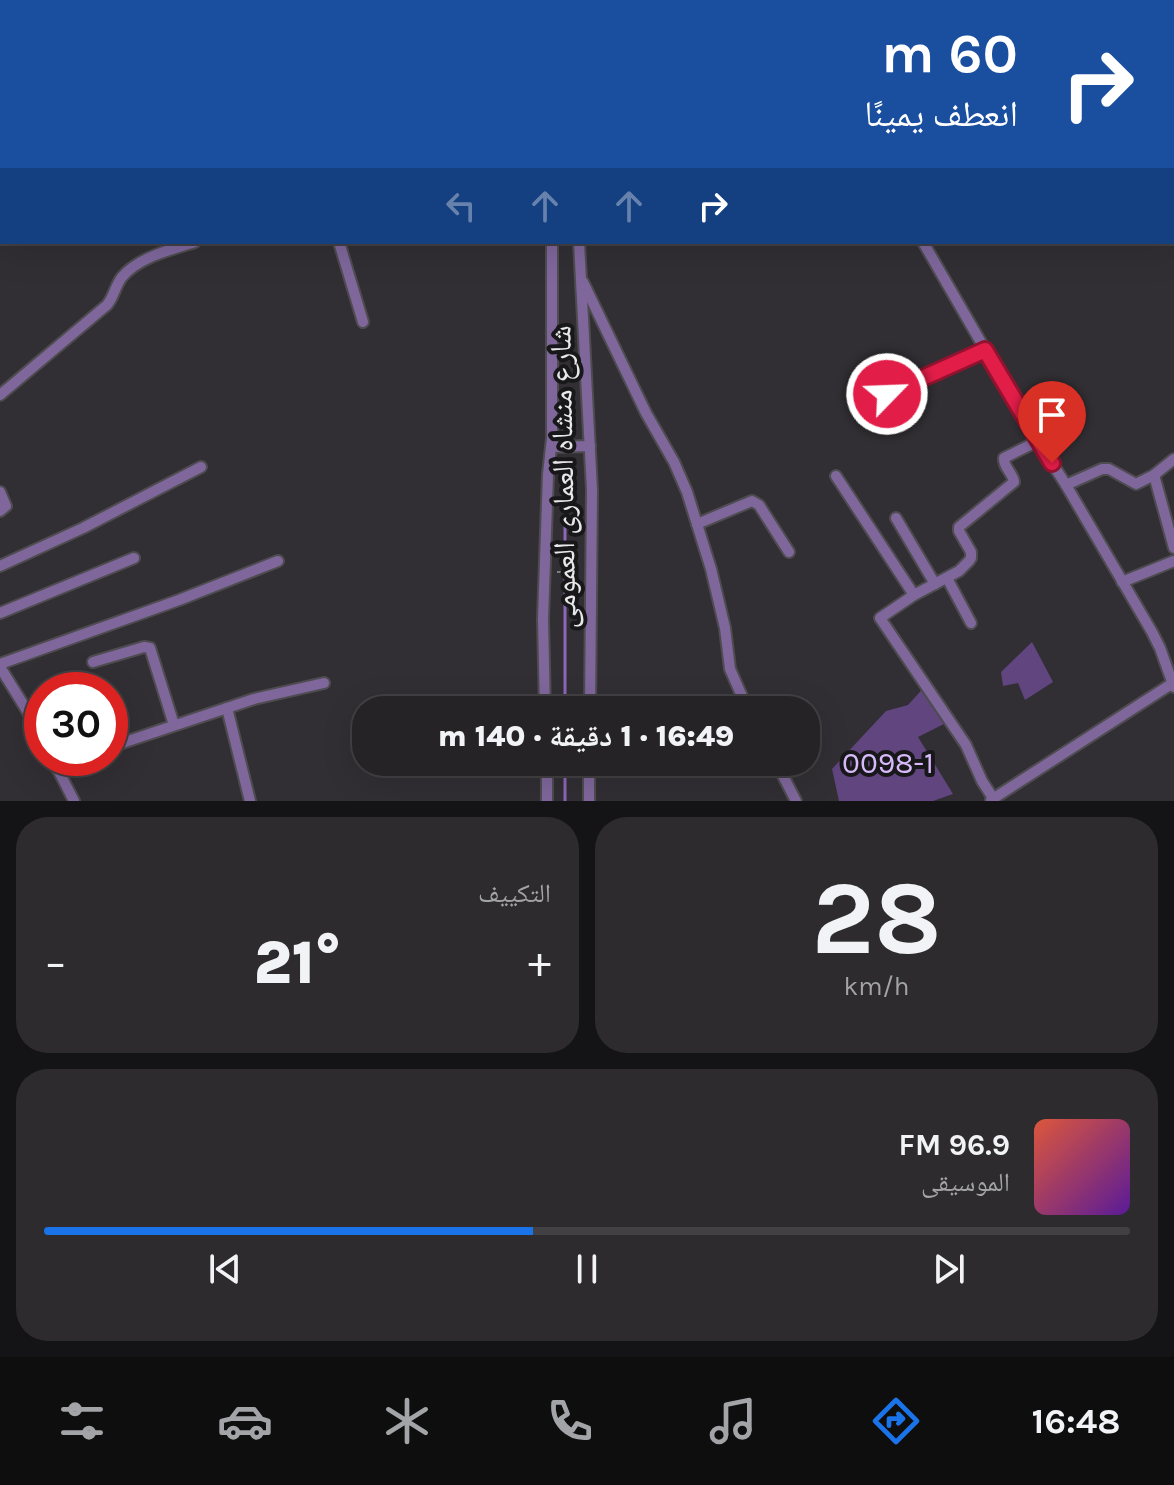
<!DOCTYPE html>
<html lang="ar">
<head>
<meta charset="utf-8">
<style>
	:root { --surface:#252326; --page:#2d2b2e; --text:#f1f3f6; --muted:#a3a4a7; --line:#424043; --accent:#1a73e8 }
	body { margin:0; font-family:Karla,"Noto Naskh Arabic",sans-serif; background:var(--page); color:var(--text); direction:rtl; height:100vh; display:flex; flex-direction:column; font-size:30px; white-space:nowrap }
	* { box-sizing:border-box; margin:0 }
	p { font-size:26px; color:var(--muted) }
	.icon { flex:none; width:44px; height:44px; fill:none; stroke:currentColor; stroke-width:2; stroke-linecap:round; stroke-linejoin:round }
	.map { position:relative; height:801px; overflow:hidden; direction:ltr }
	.side { display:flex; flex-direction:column; gap:16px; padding:16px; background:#141315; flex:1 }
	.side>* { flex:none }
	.top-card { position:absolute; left:0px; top:0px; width:1174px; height:244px; box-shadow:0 8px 32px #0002,0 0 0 2px var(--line); direction:rtl; background:#1a4fa0; color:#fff; overflow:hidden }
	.speed { position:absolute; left:24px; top:672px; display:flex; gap:16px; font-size:40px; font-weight:700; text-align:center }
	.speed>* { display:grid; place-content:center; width:104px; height:104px; border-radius:50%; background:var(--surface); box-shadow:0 8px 32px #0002,0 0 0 2px var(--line); line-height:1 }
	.speed .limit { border:12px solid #d22; background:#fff; color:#111 }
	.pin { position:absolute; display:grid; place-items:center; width:68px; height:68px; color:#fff; margin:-82px -34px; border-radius:50% 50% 50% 0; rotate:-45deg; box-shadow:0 0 8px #0007 }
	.pin .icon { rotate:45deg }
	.me { position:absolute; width:88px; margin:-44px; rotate:66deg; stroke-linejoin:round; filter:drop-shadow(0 0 6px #0008) }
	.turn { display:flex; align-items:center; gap:28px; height:168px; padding:0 24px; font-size:36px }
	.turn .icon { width:104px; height:104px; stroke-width:2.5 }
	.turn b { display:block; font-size:56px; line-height:68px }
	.lanes { display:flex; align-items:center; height:76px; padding:0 24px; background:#0003; justify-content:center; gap:40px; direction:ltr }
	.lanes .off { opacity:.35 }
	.big { font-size:60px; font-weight:800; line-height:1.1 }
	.side .tile { flex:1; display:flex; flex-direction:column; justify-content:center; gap:12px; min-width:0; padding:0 28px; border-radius:32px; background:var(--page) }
	.side .dial { align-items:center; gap:0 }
	.dial b { font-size:104px; line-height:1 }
	.song { display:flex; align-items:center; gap:24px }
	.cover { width:96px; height:96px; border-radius:12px; background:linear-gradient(135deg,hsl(10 70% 55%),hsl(270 70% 35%)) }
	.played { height:8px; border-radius:4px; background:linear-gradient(90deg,var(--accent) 45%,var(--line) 45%) }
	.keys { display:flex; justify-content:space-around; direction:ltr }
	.heat { display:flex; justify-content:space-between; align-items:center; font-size:44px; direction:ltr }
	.side .tiles { flex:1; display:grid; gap:16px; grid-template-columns:1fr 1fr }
	.tile:last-child { grid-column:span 2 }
	.trip { position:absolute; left:352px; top:696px; width:468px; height:80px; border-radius:32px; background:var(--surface); box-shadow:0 8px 32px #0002,0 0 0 2px var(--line); font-weight:800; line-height:80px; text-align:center; direction:rtl }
	.menu { display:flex; height:128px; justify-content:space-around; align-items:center; background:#0f0e0f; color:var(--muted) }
	.menu .icon { width:56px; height:56px }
	.menu .selected { color:var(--accent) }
	.menu b { font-size:36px; color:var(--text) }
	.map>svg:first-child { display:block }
	.green { fill:#60457f }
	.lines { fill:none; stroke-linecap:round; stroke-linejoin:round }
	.stream { stroke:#8d67b9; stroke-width:3 }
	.canal { stroke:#8d67b9; stroke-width:12 }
	.street-casing { stroke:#4e4c50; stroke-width:14 }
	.path { stroke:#7f7d81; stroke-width:2; stroke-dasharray:6 6; stroke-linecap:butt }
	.street { stroke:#7f679c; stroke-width:10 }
	.route-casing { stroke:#92132f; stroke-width:20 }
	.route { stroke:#e11d48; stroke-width:14 }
	.labels { text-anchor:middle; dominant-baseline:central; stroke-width:8; stroke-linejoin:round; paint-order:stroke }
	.street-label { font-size:30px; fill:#e8e7ea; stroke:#181719 }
	.park-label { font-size:30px; fill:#d6bafb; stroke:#181719 }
</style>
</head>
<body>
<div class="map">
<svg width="1174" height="801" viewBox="0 0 1174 801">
	<rect width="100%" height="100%" fill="#312f33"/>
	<g class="green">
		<polygon points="1032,642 1053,682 1025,700 1018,683 1003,686 1001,672"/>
		<polygon points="929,682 956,718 918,737 953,794 933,801 839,801 832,769 886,711 908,705"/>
	</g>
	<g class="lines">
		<g class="stream">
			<polyline points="565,459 565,710"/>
			<polyline points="565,762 565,801"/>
		</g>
		<polyline class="canal" points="536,0 537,2"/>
		<defs>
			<g id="street">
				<polyline points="26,0 27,2"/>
				<polyline points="520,0 521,2"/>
				<polyline points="552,0 553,2"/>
				<polyline points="674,0 675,2"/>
				<polyline points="727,0 728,2"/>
				<polyline points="784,0 786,2"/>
				<polyline points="155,2 156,0"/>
				<polyline points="654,2 660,0"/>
				<polyline points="1022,2 1030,0"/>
				<polyline points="0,72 2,72"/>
				<polyline points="339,242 363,322"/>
				<polyline points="579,242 592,490 590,710"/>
				<polyline points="923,242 1038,441 1066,485 1152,632 1160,648 1174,687"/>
				<polyline points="583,282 646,413 674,462 687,492 711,569 725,628 730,669 748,710"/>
				<path d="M0,395L107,305C114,297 115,286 122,277C139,257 170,250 195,242"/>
				<polyline points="862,405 985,350"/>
				<polyline points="551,447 590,446"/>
				<polyline points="1154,475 1174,548"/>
				<polyline points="836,476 914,595"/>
				<polyline points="1066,485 1102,469 1109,469 1136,484 1154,475 1174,459"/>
				<polyline points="0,492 6,506 0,511"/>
				<polyline points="896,518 935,584"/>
				<polyline points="697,524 752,501 759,505 789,552"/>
				<polyline points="0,566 83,528 201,467"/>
				<polyline points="947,578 971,623"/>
				<polyline points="1122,582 1174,561"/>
				<polyline points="0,613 134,558"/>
				<polyline points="93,662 144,647 150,648 174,725"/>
				<polyline points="0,664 179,600 278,561"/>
				<polyline points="0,667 42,735"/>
				<polyline points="227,708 250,801"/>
				<polyline points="545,710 543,619 548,474 552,438 552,242"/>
				<polyline points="110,747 254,699 324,683"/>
				<polyline points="52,758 74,801"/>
				<polyline points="547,762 547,801"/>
				<polyline points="776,762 796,801"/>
				<polyline points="57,769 80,758"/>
				<path d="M993,798L982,781L966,745L880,618L914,595L959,571L969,561L971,558V552L959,531V527L1014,482C1013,473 1003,467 1004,458L1038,441"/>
				<polyline points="991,800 1173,683"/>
				<polyline points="589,801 589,762"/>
			</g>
		</defs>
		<use href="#street" class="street-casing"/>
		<polyline class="path" points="557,572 579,572"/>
		<use href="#street" class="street"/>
	</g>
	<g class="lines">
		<defs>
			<polyline id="route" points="887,394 985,350 1052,463"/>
		</defs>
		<use href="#route" class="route-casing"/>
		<use href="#route" class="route"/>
	</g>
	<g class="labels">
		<g class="street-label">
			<text transform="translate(563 477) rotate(-91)">شارع منشاه العمارى العمومى</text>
		</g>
		<g class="park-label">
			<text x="888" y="763">0098-1</text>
		</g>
	</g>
</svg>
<div class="speed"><div class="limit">30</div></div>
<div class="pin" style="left:1052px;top:463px;background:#d93025"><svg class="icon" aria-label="arrive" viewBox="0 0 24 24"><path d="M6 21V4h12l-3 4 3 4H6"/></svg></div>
<svg class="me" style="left:887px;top:394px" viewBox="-20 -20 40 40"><circle r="17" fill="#e11d48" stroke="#fff" stroke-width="3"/><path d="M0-11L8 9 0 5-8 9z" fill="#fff"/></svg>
<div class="trip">16:49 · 1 دقيقة · 140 m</div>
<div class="top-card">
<div class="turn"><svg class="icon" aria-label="right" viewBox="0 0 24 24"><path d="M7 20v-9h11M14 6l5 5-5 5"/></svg><div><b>60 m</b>انعطف يمينًا</div></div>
<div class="lanes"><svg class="icon off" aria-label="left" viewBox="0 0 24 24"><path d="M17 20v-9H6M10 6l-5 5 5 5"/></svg><svg class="icon off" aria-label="ahead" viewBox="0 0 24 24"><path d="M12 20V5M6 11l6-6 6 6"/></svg><svg class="icon off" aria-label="ahead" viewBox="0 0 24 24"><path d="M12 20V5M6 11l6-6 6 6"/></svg><svg class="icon" aria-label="right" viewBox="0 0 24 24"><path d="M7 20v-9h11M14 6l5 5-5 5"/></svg></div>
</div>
</div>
<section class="side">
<div class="tiles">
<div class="tile dial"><b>28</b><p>km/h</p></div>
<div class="tile"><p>التكييف</p>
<div class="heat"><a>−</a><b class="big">21°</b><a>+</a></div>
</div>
<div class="tile">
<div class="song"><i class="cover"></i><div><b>96.9 FM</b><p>الموسيقى</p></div></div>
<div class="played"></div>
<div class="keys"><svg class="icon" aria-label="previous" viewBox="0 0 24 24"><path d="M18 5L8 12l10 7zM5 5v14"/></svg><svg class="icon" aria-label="pause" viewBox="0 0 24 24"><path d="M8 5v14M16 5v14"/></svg><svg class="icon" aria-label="next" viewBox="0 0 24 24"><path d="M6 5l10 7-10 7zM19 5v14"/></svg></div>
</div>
</div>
</section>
<nav class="menu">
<b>16:48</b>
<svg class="icon selected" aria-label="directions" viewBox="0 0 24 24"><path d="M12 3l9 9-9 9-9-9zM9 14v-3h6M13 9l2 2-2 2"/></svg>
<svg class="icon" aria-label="music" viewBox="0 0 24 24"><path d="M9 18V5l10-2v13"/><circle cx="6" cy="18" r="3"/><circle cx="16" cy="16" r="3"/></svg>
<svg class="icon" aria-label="phone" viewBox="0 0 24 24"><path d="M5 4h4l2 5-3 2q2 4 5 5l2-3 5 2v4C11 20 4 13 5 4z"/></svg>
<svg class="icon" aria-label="climate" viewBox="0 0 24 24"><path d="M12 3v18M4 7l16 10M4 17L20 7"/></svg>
<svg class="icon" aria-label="car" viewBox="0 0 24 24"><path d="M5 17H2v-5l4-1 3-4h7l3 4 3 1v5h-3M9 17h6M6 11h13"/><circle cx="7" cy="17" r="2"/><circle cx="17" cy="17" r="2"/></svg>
<svg class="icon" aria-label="filters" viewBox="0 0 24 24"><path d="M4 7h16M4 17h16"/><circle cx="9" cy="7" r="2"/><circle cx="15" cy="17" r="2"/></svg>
</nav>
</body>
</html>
